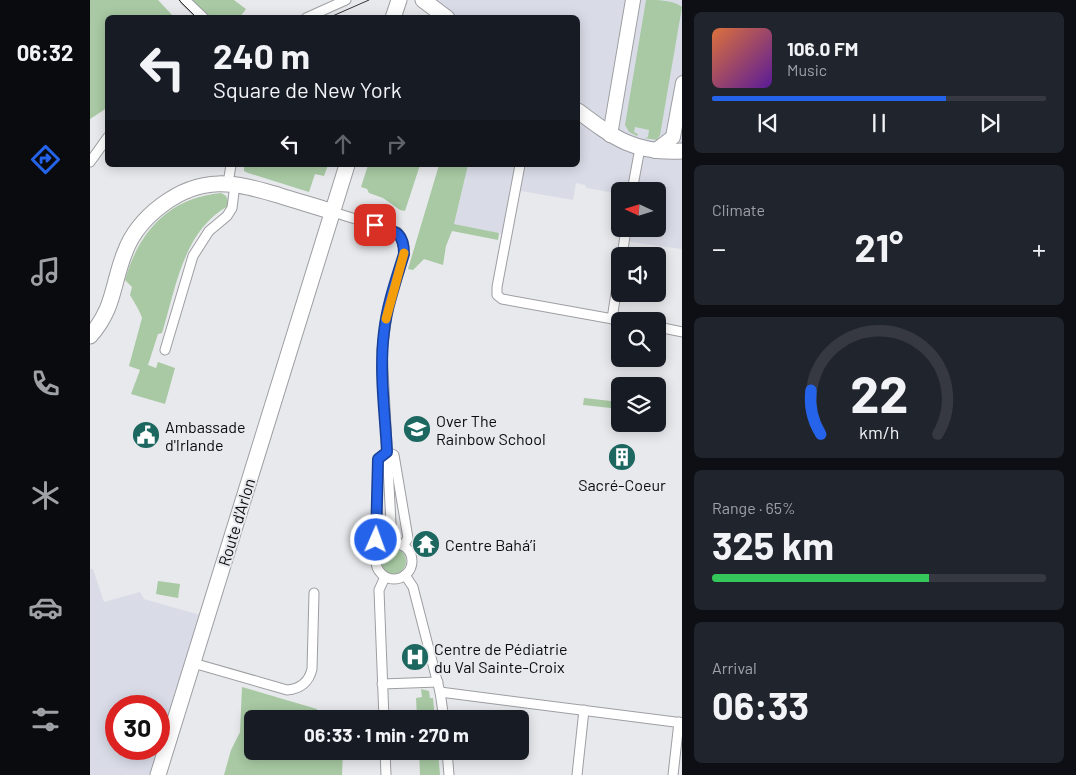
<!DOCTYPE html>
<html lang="en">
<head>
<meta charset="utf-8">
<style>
	:root { --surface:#171b24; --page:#20242c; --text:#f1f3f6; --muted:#9ea1a6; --line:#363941; --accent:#2563eb }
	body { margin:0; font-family:Barlow,sans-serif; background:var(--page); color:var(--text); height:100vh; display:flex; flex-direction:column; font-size:19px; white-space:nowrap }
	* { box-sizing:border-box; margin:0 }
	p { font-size:16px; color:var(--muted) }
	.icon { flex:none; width:28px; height:28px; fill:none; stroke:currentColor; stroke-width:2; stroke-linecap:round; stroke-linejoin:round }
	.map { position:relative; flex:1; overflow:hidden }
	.panel { display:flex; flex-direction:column; gap:12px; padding:12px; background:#0d0f14; width:394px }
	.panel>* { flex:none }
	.top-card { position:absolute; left:15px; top:15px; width:475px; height:152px; border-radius:8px; box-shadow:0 2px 12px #0003; background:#171b24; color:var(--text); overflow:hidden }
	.needle { width:32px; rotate:274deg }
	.controls { position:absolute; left:521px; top:182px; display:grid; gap:10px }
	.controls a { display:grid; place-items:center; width:55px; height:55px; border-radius:8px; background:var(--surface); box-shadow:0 2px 12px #0003; font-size:25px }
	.speed { position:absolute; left:15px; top:695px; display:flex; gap:10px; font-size:25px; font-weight:700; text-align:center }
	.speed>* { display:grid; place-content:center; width:65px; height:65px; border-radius:50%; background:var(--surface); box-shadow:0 2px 12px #0003; line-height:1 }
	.speed .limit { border:8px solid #d22; background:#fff; color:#111 }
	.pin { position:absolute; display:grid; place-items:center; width:42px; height:42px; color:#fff; margin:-21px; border-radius:10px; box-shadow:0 2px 8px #0006 }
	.me { position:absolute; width:55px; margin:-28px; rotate:2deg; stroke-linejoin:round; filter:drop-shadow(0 0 4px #0008) }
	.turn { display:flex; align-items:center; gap:18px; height:105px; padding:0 25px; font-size:22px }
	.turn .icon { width:65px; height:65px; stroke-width:2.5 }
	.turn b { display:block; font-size:35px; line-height:42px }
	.lanes { display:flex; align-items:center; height:48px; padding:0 25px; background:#0003; justify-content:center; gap:25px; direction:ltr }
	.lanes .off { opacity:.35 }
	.big { font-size:38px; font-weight:700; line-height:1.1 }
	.panel .widget { flex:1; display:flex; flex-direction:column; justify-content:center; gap:8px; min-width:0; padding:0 18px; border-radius:8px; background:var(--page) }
	.panel .dial { align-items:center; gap:0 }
	.dial svg { height:130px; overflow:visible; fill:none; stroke:var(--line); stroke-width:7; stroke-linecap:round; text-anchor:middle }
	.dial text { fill:var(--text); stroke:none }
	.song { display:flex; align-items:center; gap:15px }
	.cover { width:60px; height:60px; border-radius:8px; background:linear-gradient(135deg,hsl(20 70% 55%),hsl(270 70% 35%)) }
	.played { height:5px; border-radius:2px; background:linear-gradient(90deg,var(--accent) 70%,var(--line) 70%) }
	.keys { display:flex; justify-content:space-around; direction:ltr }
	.heat { display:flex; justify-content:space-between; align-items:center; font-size:28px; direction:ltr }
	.charge { height:8px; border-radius:4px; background:linear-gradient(90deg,#34c759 65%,var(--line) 0) }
	.trip { position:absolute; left:154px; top:710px; width:285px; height:50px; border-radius:8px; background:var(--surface); box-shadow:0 2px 12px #0003; font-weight:700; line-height:50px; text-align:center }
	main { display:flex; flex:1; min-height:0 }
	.tab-bar { display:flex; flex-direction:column; width:90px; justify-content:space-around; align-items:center; background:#090b0e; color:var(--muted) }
	.tab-bar .icon { width:35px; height:35px }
	.tab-bar .active { color:var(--accent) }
	.tab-bar b { font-size:22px; color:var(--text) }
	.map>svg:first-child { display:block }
	.built { fill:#d9dce7; fill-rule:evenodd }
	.green { fill:#a8c9a3 }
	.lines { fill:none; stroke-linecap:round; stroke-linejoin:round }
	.street-casing { stroke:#9d9ea2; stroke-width:11 }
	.secondary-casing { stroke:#9d9ea2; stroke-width:16 }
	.primary-casing { stroke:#9d9ea2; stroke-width:17 }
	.street { stroke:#fff; stroke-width:9 }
	.secondary { stroke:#fff; stroke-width:14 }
	.primary { stroke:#fff; stroke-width:15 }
	.tram { stroke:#353537; stroke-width:1 }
	.route-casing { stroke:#184099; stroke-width:12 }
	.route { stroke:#2563eb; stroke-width:9 }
	.slow { stroke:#f59e0b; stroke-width:9 }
	.labels { text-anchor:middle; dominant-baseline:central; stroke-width:4; stroke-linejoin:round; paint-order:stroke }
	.poi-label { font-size:16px; fill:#0c0c0e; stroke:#e8e9ec; text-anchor:start }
	.street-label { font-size:16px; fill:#0c0c0e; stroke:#e8e9ec }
</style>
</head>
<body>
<main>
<nav class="tab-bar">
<b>06:32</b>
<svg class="icon active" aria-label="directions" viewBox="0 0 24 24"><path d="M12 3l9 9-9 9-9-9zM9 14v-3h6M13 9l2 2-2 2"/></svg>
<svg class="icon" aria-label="music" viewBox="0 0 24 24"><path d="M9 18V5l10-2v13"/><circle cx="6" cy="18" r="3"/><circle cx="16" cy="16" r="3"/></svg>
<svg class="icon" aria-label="phone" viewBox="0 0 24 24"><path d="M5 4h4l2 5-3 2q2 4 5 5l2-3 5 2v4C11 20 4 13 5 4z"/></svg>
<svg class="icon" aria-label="climate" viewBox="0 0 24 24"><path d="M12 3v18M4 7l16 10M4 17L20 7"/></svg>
<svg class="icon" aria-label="car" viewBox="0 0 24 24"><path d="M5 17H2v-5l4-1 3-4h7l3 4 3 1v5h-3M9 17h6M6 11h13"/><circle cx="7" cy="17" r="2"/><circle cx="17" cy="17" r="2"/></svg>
<svg class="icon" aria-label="filters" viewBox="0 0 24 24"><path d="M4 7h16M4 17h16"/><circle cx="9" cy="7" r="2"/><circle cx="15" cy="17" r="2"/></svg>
</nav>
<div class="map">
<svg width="593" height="775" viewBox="0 0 593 775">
	<rect width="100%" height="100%" fill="#e8e9ec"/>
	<g class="built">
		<polygon points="333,0 592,0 592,249 534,241 536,229 568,229 568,191 530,191 530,194 497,188 495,185 486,183 483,200 425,190 417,235 364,224 378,165 488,165 488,18 357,17"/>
		<path d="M0,569H3L14,602L50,592L54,599L117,617L68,775H0ZM26,706H69V749H26Z"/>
	</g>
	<g class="green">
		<polygon points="0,0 68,0 84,17 18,18 17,108 0,119"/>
		<polygon points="99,0 144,0 156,9 150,17 121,17"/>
		<path d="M556,0C567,0 584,0 592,7L570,135L567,140L555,138L558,137L559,130L545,127L544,132L548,134L547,136L539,132L535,125Z"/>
		<polygon points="154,165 238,165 234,176 225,174 219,192 158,173 154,171"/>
		<polygon points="278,165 330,165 315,211 310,210 293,198 279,193 277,189 271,187"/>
		<polygon points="349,165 378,165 364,224 409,233 408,240 362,231 356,246 353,265 334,259 323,270 318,269"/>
		<path d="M131,193C138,196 138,199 138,206C93,231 86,288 72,333L68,334L58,365L66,368L68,362L85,368L75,404L41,394L50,370L39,366L52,318C51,313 43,300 40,295L42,287L35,280C49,231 79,198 131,193Z"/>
		<polygon points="494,398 530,402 530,409 493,405"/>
		<circle cx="303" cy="561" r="13"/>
		<polygon points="68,581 90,584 88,598 66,594"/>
		<polygon points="152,687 227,709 227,719 162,719 162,751 253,751 252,775 134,775 141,750 150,732"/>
		<polygon points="331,689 339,691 340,698 343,698 345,719 327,719 326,698 332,697"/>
		<polygon points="329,751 348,751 350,775 330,775"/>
	</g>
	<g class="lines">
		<defs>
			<g id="street">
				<polyline points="95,0 114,18"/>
				<polyline points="216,18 256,0"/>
				<polyline points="0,162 18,137"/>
				<polyline points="430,165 407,287 407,295 412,299 534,321"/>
				<polyline points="138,183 141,165"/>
				<polyline points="542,191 550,148"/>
				<path d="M243,212L307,232C313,238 314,245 314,254L297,314L292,350L302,543"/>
				<polyline points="532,256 536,229"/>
				<polyline points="522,319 530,267"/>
				<polyline points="568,327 593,332"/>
				<polyline points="75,350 103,256 119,231 137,216 142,208 145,184"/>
				<circle cx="304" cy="561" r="18"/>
				<polyline points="293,547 286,540 288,459 297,452 304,455 318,538 313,546"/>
				<polyline points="315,575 323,587 350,692 354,719"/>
				<path d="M103,663L197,690C210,689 219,682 222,669L224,593"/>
				<polyline points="292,684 348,682"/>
				<polyline points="350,692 593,723"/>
				<polyline points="294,719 289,590 295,577"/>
				<polyline points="295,751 296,775"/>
				<polyline points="357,751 359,775"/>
				<polyline points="487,775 494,710"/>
				<polyline points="583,775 589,722"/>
			</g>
			<g id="secondary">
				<polyline points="520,135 543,0"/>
				<polyline points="565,151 583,137 593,83"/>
			</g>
			<g id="primary">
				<polyline points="333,0 357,18"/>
				<polyline points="303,18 309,0"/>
				<path d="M488,111C524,138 545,154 593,151"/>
				<path d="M0,336C25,308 22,284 35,252C42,233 56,217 72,205C112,175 144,182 188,195C206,201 225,206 243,212"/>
				<polyline points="68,775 257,165"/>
			</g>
		</defs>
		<use href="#street" class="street-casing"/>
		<use href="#secondary" class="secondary-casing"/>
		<use href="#primary" class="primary-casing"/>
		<use href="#street" class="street"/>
		<use href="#secondary" class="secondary"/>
		<use href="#primary" class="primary"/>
		<g class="tram">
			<polyline points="89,0 107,18"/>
			<polyline points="238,18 279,0"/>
		</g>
	</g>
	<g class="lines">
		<defs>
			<path id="route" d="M285,225C304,231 314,231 314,254C306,280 297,305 294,332C289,372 295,412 297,452L288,459L286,540"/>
		</defs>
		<use href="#route" class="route-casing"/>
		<use href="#route" class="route"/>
		<polyline class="slow" points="296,319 314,253"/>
	</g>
	<defs>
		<symbol id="school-disc" viewBox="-11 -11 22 22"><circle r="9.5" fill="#1c6760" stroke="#e8e9ec"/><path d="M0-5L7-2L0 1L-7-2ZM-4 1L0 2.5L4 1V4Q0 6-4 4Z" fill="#fff"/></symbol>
		<symbol id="civic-disc" viewBox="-11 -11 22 22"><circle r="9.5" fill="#1c6760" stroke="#e8e9ec"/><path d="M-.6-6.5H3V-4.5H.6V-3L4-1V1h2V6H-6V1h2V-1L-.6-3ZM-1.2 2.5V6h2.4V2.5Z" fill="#fff"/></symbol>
		<symbol id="building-disc" viewBox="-11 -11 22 22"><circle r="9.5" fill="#1c6760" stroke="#e8e9ec"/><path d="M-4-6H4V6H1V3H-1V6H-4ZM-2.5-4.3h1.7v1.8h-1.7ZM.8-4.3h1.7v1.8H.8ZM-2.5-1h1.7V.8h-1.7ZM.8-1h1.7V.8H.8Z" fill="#fff"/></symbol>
		<symbol id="temple-disc" viewBox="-11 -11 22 22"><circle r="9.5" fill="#1c6760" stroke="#e8e9ec"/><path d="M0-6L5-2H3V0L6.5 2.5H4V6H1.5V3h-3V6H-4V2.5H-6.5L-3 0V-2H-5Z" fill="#fff"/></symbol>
		<symbol id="hospital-disc" viewBox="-11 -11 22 22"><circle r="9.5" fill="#1c6760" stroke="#e8e9ec"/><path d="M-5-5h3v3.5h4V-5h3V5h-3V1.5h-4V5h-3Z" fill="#fff"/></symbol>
	</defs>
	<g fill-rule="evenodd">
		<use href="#school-disc" x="311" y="413" width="32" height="32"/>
		<use href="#civic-disc" x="40" y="419" width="32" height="32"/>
		<use href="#building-disc" x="516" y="441" width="32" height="32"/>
		<use href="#temple-disc" x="320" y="528" width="32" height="32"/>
		<use href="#hospital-disc" x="309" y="641" width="32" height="32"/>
	</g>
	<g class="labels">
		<g class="poi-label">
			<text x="346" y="420">Over The<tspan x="346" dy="18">Rainbow School</tspan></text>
			<text x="75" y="426">Ambassade<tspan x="75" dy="18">d'Irlande</tspan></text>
			<text x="532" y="484" text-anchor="middle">Sacré-Coeur</text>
			<text x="355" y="544">Centre Bahá’i</text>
			<text x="344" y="648">Centre de Pédiatrie<tspan x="344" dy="18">du Val Sainte-Croix</tspan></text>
		</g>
		<g class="street-label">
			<text transform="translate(146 522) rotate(-73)">Route d'Arlon</text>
		</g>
	</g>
</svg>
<div class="controls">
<a><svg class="needle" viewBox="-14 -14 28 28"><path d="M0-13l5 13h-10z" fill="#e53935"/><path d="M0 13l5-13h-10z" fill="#9ea1a6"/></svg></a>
<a><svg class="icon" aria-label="sound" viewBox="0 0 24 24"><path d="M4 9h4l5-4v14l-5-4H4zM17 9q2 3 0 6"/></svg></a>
<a><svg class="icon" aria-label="search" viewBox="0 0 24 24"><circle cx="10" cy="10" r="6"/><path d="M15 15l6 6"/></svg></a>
<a><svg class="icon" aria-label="layers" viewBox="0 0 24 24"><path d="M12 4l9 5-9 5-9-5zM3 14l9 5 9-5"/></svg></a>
</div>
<div class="speed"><div class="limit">30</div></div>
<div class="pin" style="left:285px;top:225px;background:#d93025"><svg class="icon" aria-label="arrive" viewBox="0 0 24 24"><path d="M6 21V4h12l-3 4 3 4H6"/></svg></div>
<svg class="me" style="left:286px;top:540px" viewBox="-20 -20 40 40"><circle r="17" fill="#2563eb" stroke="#fff" stroke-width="3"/><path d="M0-11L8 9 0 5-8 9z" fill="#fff"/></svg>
<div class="trip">06:33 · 1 min · 270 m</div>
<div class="top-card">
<div class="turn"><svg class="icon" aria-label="left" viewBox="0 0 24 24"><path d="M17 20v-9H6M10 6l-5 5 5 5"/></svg><div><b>240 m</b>Square de New York</div></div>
<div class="lanes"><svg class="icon" aria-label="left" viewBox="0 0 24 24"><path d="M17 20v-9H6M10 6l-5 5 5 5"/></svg><svg class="icon off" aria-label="ahead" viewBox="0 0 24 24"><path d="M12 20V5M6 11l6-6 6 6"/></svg><svg class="icon off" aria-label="right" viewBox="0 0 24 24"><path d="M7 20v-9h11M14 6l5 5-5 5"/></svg></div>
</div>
</div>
<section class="panel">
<div class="widget">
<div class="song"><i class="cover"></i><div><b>106.0 FM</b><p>Music</p></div></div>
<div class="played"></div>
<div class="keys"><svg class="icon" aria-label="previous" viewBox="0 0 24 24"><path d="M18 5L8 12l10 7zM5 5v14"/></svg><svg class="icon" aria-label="pause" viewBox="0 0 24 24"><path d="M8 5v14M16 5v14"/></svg><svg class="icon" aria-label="next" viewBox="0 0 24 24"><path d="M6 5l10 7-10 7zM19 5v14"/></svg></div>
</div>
<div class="widget"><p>Climate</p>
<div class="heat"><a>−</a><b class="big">21°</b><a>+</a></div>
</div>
<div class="widget dial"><svg viewBox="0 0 100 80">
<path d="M14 69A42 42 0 1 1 86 69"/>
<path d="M14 69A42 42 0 0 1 8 42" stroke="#2563eb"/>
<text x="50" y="56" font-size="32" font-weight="700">22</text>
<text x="50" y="72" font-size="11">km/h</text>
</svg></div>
<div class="widget"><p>Range · 65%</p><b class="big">325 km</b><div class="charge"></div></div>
<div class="widget"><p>Arrival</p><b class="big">06:33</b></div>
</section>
</main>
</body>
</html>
